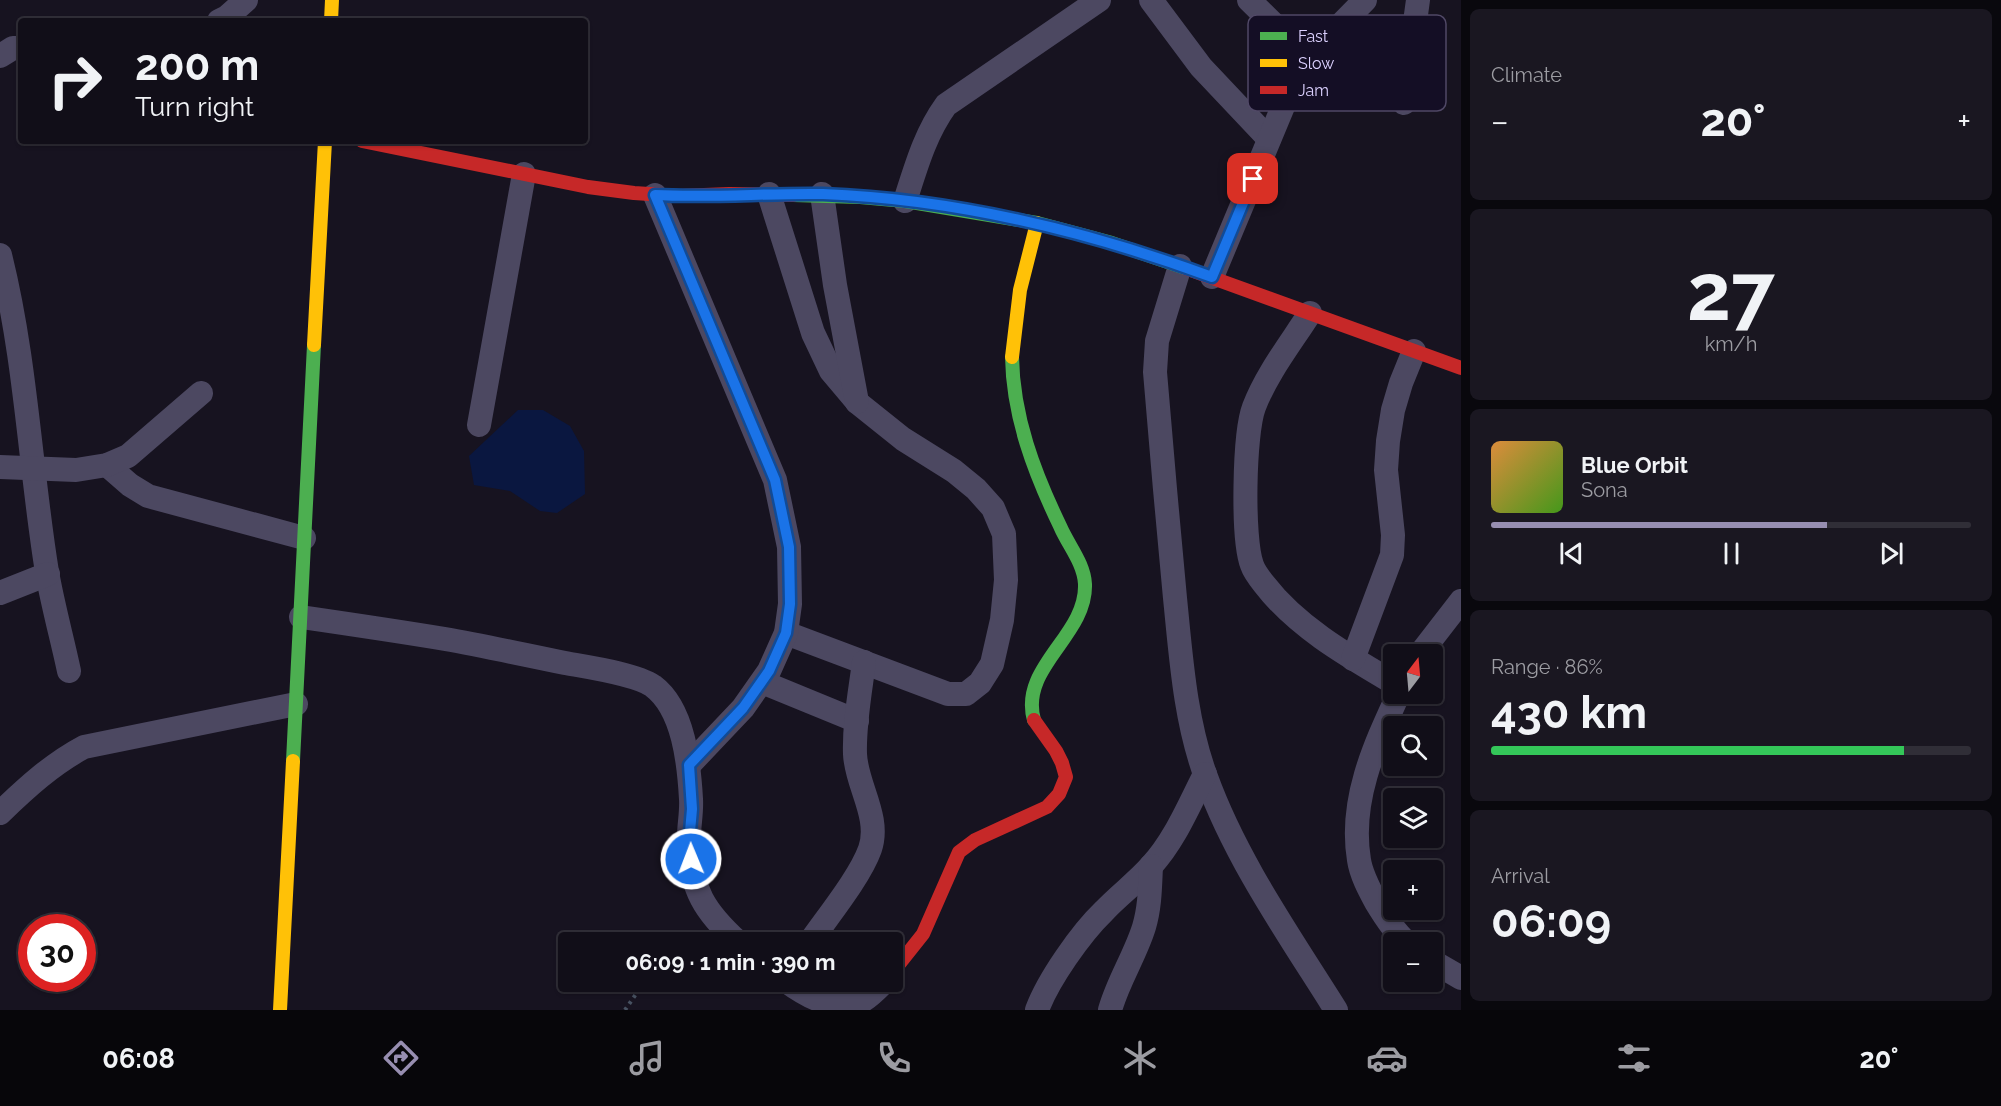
<!DOCTYPE html>
<html lang="en">
<head>
<meta charset="utf-8">
<style>
	:root { --surface:#110e18; --page:#1a1721; --text:#f1f3f6; --muted:#9c9ca2; --line:#302e37; --accent:#978eb1 }
	body { margin:0; font-family:Raleway,sans-serif; background:var(--page); color:var(--text); height:100vh; display:flex; flex-direction:column; font-size:22px; white-space:nowrap }
	* { box-sizing:border-box; margin:0 }
	p { font-size:20px; color:var(--muted) }
	.icon { flex:none; width:33px; height:33px; fill:none; stroke:currentColor; stroke-width:2; stroke-linecap:round; stroke-linejoin:round }
	.map { position:relative; flex:1; overflow:hidden }
	.side { display:flex; flex-direction:column; gap:9px; padding:9px; background:#09080d; width:540px }
	.side>* { flex:none }
	.banner { position:absolute; left:18px; top:18px; width:570px; height:126px; border-radius:6px; box-shadow:0 2px 4px #0004,0 0 0 2px var(--line); background:#110e18; color:var(--text); overflow:hidden }
	.needle { width:39px; rotate:16deg }
	.tools { position:absolute; left:1383px; top:644px; display:grid; gap:12px }
	.tools a { display:grid; place-items:center; width:60px; height:60px; border-radius:6px; background:var(--surface); box-shadow:0 2px 4px #0004,0 0 0 2px var(--line); font-size:30px }
	.speed { position:absolute; left:18px; top:914px; display:flex; gap:12px; font-size:30px; font-weight:700; text-align:center }
	.speed>* { display:grid; place-content:center; width:78px; height:78px; border-radius:50%; background:var(--surface); box-shadow:0 2px 4px #0004,0 0 0 2px var(--line); line-height:1 }
	.speed .limit { border:9px solid #d22; background:#fff; color:#111 }
	.pin { position:absolute; display:grid; place-items:center; width:51px; height:51px; color:#fff; margin:-26px; border-radius:12px; box-shadow:0 3px 9px #0006 }
	.me { position:absolute; width:66px; margin:-33px; rotate:359deg; stroke-linejoin:round; filter:drop-shadow(0 0 4px #0008) }
	.turn { display:flex; align-items:center; gap:21px; height:126px; padding:0 18px; font-size:27px }
	.turn .icon { width:78px; height:78px; stroke-width:2.5 }
	.turn b { display:block; font-size:42px; line-height:51px }
	.big { font-size:45px; font-weight:700; line-height:1.1 }
	.side .card { flex:1; display:flex; flex-direction:column; justify-content:center; gap:9px; min-width:0; padding:0 21px; border-radius:9px; background:var(--page) }
	.side .dial { align-items:center; gap:0 }
	.dial b { font-size:78px; line-height:1 }
	.song { display:flex; align-items:center; gap:18px }
	.cover { width:72px; height:72px; border-radius:9px; background:linear-gradient(135deg,hsl(30 70% 55%),hsl(100 70% 35%)) }
	.played { height:6px; border-radius:3px; background:linear-gradient(90deg,var(--accent) 70%,var(--line) 70%) }
	.keys { display:flex; justify-content:space-around; direction:ltr }
	.heat { display:flex; justify-content:space-between; align-items:center; font-size:33px; direction:ltr }
	.charge { height:9px; border-radius:4px; background:linear-gradient(90deg,#34c759 86%,var(--line) 0) }
	.trip { position:absolute; left:558px; top:932px; width:345px; height:60px; border-radius:6px; background:var(--surface); box-shadow:0 2px 4px #0004,0 0 0 2px var(--line); font-weight:700; line-height:60px; text-align:center }
	.dock { display:flex; height:96px; justify-content:space-around; align-items:center; background:#07060a; color:var(--muted) }
	.dock .icon { width:42px; height:42px }
	.dock .on { color:var(--accent) }
	.dock b { font-size:27px; color:var(--text) }
	main { display:flex; flex:1; min-height:0 }
	.map>svg:first-child { display:block }
	.water { fill:#0a1740 }
	.lines { fill:none; stroke-linecap:round; stroke-linejoin:round }
	.path { stroke:#475161; stroke-width:4; stroke-dasharray:3 4.5; stroke-linecap:butt }
	.street { stroke:#4c4861; stroke-width:24 }
	.fast { stroke:#4caf50; stroke-width:14 }
	.slow { stroke:#ffc107; stroke-width:14 }
	.jam { stroke:#c62828; stroke-width:14 }
	.route-casing { stroke:#114b97; stroke-width:15 }
	.route { stroke:#1a73e8; stroke-width:10 }
	.key { fill:#140e25; stroke:#504866; stroke-width:1.5 }
	.key-label { font-size:16px; fill:#dcd1ff }
</style>
</head>
<body>
<main>
<div class="map">
<svg width="1461" height="1010" viewBox="0 0 1461 1010">
	<rect width="100%" height="100%" fill="#171320"/>
	<polygon class="water" points="518,410 543,410 570,426 584,451 585,494 557,513 540,511 510,491 474,485 469,456"/>
	<g class="lines">
		<g class="path">
			<polyline points="689,942 699,935"/>
			<polyline points="625,1010 645,981"/>
		</g>
		<g class="street">
			<polyline points="1151,0 1201,67 1269,139"/>
			<polyline points="1249,0 1308,58"/>
			<polyline points="219,21 227,17 246,0"/>
			<polyline points="0,56 13,48 21,48"/>
			<polyline points="1404,103 1418,0"/>
			<polyline points="769,194 813,333 831,371 858,403 903,439 954,471 976,489 993,508 1004,534 1006,580 1002,620 992,664 980,683 966,694 948,694 786,633"/>
			<polyline points="822,194 835,285 857,402"/>
			<polyline points="655,195 775,480 789,547 790,604 786,633 769,671 743,708 689,765"/>
			<path d="M905,201C916,167 925,134 946,105L1099,0"/>
			<path d="M0,255C26,359 30,467 47,572C53,606 62,638 69,671"/>
			<path d="M1180,266L1157,341L1155,372C1161,447 1168,523 1175,598C1181,657 1185,720 1206,777C1236,860 1289,935 1336,1010"/>
			<polyline points="1212,277 1287,97 1308,58 1365,0"/>
			<path d="M1310,313C1291,343 1267,373 1254,407C1244,433 1242,539 1252,565C1254,571 1260,579 1264,584C1297,627 1348,656 1394,683"/>
			<polyline points="479,425 524,174"/>
			<polyline points="107,465 130,485 148,496 304,538"/>
			<polyline points="0,467 76,470 107,465 128,456 201,393"/>
			<polyline points="0,593 48,574"/>
			<path d="M301,617C349,624 397,631 445,639C485,646 525,655 565,663C587,667 636,674 653,686C684,709 689,764 691,799C692,814 688,829 689,844C691,890 705,912 738,942"/>
			<polyline points="1420,654 1461,601"/>
			<polyline points="1353,659 1392,555 1393,535 1386,470 1388,441 1393,410 1401,383 1414,351"/>
			<polyline points="762,682 857,721"/>
			<path d="M1399,693C1375,745 1349,800 1359,860C1361,874 1369,889 1376,902C1385,917 1394,931 1406,942"/>
			<path d="M0,813C26,788 52,764 84,747L296,704"/>
			<path d="M810,942C828,916 860,877 870,849C881,817 856,785 855,754C854,724 860,693 864,662"/>
			<polyline points="1432,961 1461,978"/>
			<path d="M786,981C808,997 831,1010 860,1002C869,998 878,988 885,981"/>
			<path d="M1037,1010C1048,980 1081,933 1104,911C1119,895 1137,882 1151,866C1175,840 1189,805 1205,774"/>
			<path d="M1110,1010C1118,981 1135,956 1144,927C1150,907 1150,887 1151,866"/>
		</g>
		<g class="fast">
			<polyline points="793,195 860,197 905,201 1037,223 1112,243 1185,268"/>
			<path d="M1012,357C1013,417 1034,472 1060,526C1068,545 1084,563 1085,584C1087,636 1019,667 1034,720"/>
			<polyline points="293,761 314,345"/>
		</g>
		<g class="slow">
			<polyline points="331,21 332,0"/>
			<polyline points="314,345 325,141"/>
			<polyline points="1012,357 1020,290 1037,223"/>
			<polyline points="280,1010 293,761"/>
		</g>
		<g class="jam">
			<polyline points="362,141 588,187 634,193 679,196 729,194 793,195"/>
			<polyline points="1185,268 1461,368"/>
			<polyline points="892,973 923,934 959,852 975,840 1047,807 1059,794 1066,777 1062,763 1056,751 1034,720"/>
		</g>
	</g>
	<g class="lines">
		<defs>
			<path id="route" d="M691,859L689,843L692,809L689,765L743,708L769,671L786,633L790,604L789,547L775,480L655,195C711,198 767,193 823,194C956,199 1087,231 1212,277L1253,179"/>
		</defs>
		<use href="#route" class="route-casing"/>
		<use href="#route" class="route"/>
	</g>
	<rect x="1248" y="15" width="198" height="96" rx="9" class="key"/>
	<rect x="1260" y="32" width="27" height="8" fill="#4caf50"/>
	<rect x="1260" y="59" width="27" height="8" fill="#ffc107"/>
	<rect x="1260" y="86" width="27" height="8" fill="#c62828"/>
	<g class="key-label">
		<text x="1298" y="42">Fast</text>
		<text x="1298" y="69">Slow</text>
		<text x="1298" y="96">Jam</text>
	</g>
</svg>
<div class="tools">
<a><svg class="needle" viewBox="-14 -14 28 28"><path d="M0-13l5 13h-10z" fill="#e53935"/><path d="M0 13l5-13h-10z" fill="#9c9ca2"/></svg></a>
<a><svg class="icon" aria-label="search" viewBox="0 0 24 24"><circle cx="10" cy="10" r="6"/><path d="M15 15l6 6"/></svg></a>
<a><svg class="icon" aria-label="layers" viewBox="0 0 24 24"><path d="M12 4l9 5-9 5-9-5zM3 14l9 5 9-5"/></svg></a>
<a>+</a>
<a>−</a>
</div>
<div class="speed"><div class="limit">30</div></div>
<div class="pin" style="left:1253px;top:179px;background:#d93025"><svg class="icon" aria-label="arrive" viewBox="0 0 24 24"><path d="M6 21V4h12l-3 4 3 4H6"/></svg></div>
<svg class="me" style="left:691px;top:859px" viewBox="-20 -20 40 40"><circle r="17" fill="#1a73e8" stroke="#fff" stroke-width="3"/><path d="M0-11L8 9 0 5-8 9z" fill="#fff"/></svg>
<div class="trip">06:09 · 1 min · 390 m</div>
<div class="banner">
<div class="turn"><svg class="icon" aria-label="right" viewBox="0 0 24 24"><path d="M7 20v-9h11M14 6l5 5-5 5"/></svg><div><b>200 m</b>Turn right</div></div>
</div>
</div>
<section class="side">
<div class="card"><p>Climate</p>
<div class="heat"><a>−</a><b class="big">20°</b><a>+</a></div>
</div>
<div class="card dial"><b>27</b><p>km/h</p></div>
<div class="card">
<div class="song"><i class="cover"></i><div><b>Blue Orbit</b><p>Sona</p></div></div>
<div class="played"></div>
<div class="keys"><svg class="icon" aria-label="previous" viewBox="0 0 24 24"><path d="M18 5L8 12l10 7zM5 5v14"/></svg><svg class="icon" aria-label="pause" viewBox="0 0 24 24"><path d="M8 5v14M16 5v14"/></svg><svg class="icon" aria-label="next" viewBox="0 0 24 24"><path d="M6 5l10 7-10 7zM19 5v14"/></svg></div>
</div>
<div class="card"><p>Range · 86%</p><b class="big">430 km</b><div class="charge"></div></div>
<div class="card"><p>Arrival</p><b class="big">06:09</b></div>
</section>
</main>
<nav class="dock">
<b>06:08</b>
<svg class="icon on" aria-label="directions" viewBox="0 0 24 24"><path d="M12 3l9 9-9 9-9-9zM9 14v-3h6M13 9l2 2-2 2"/></svg>
<svg class="icon" aria-label="music" viewBox="0 0 24 24"><path d="M9 18V5l10-2v13"/><circle cx="6" cy="18" r="3"/><circle cx="16" cy="16" r="3"/></svg>
<svg class="icon" aria-label="phone" viewBox="0 0 24 24"><path d="M5 4h4l2 5-3 2q2 4 5 5l2-3 5 2v4C11 20 4 13 5 4z"/></svg>
<svg class="icon" aria-label="climate" viewBox="0 0 24 24"><path d="M12 3v18M4 7l16 10M4 17L20 7"/></svg>
<svg class="icon" aria-label="car" viewBox="0 0 24 24"><path d="M5 17H2v-5l4-1 3-4h7l3 4 3 1v5h-3M9 17h6M6 11h13"/><circle cx="7" cy="17" r="2"/><circle cx="17" cy="17" r="2"/></svg>
<svg class="icon" aria-label="filters" viewBox="0 0 24 24"><path d="M4 7h16M4 17h16"/><circle cx="9" cy="7" r="2"/><circle cx="15" cy="17" r="2"/></svg>
<b>20°</b>
</nav>
</body>
</html>
